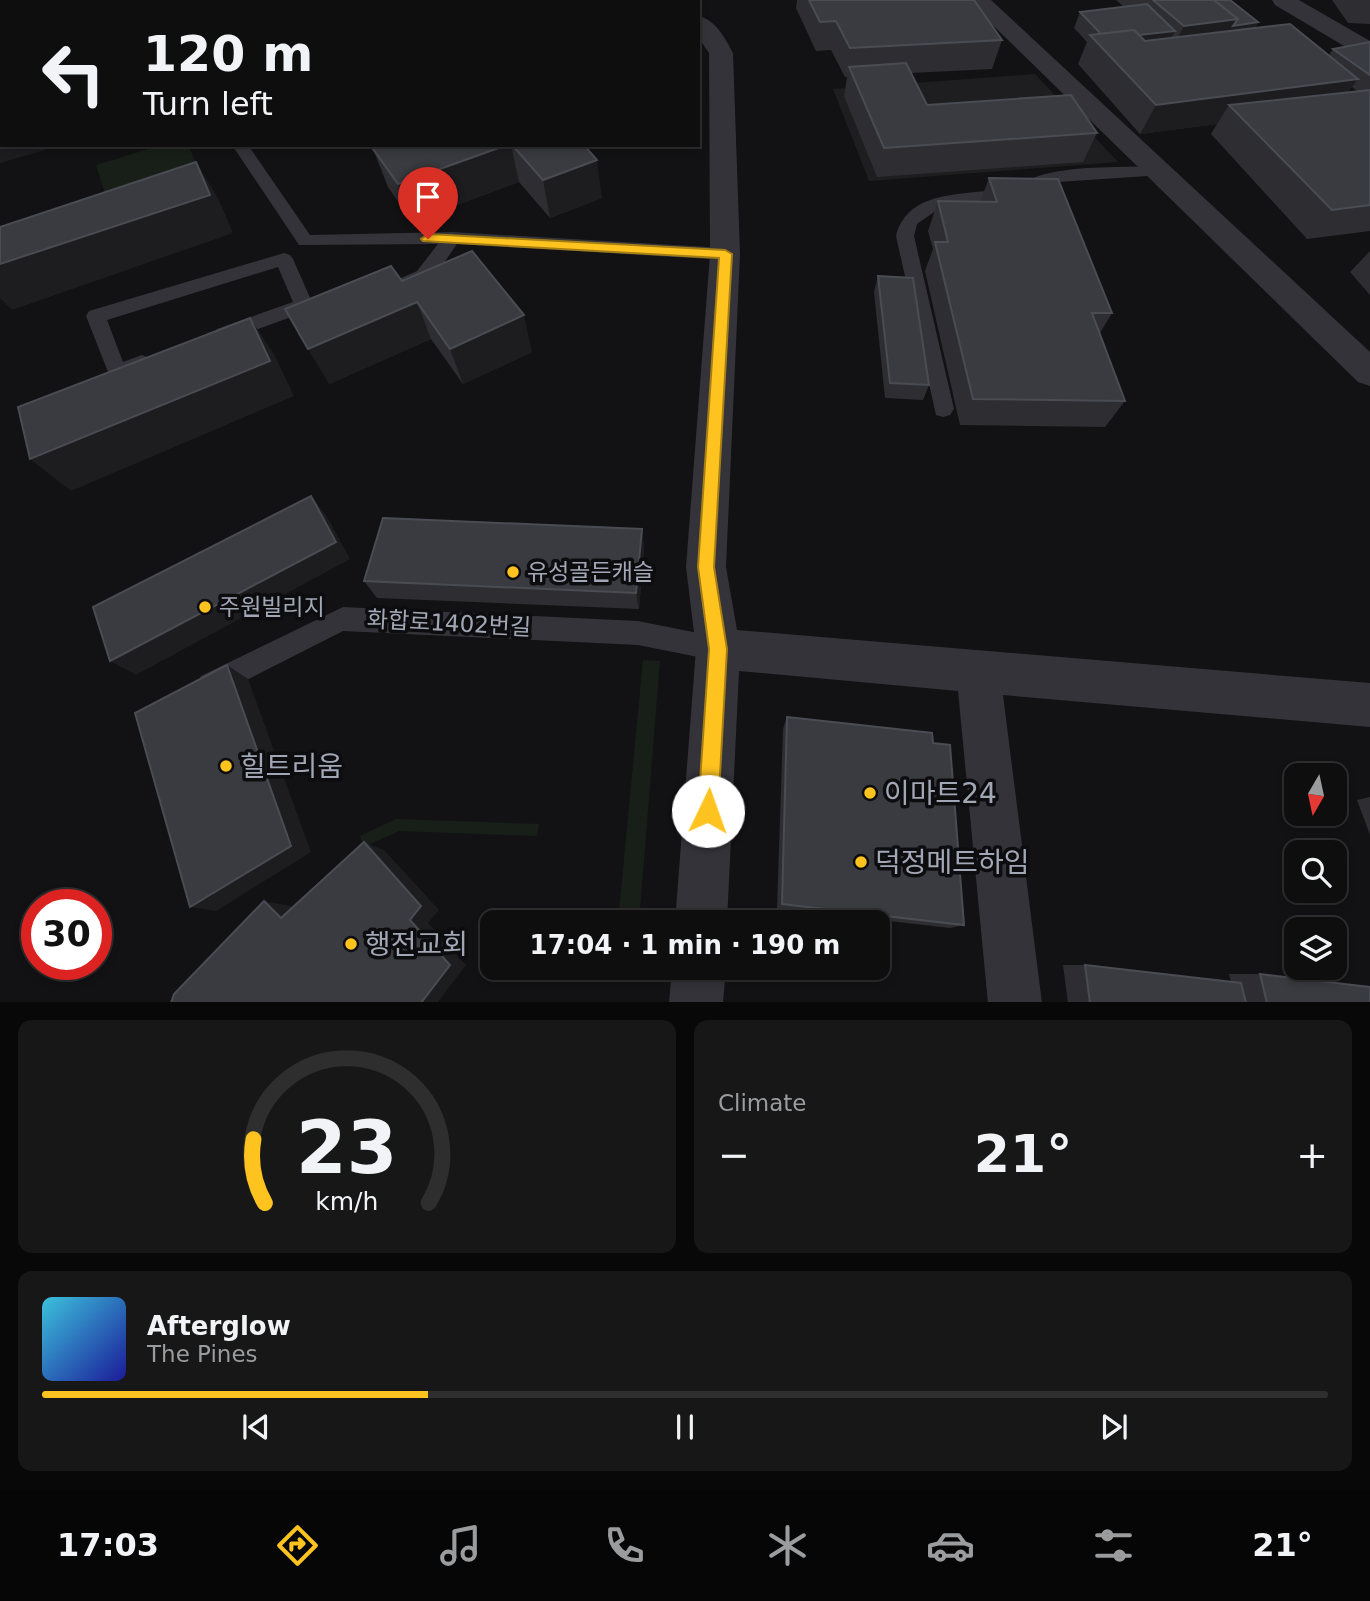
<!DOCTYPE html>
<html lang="en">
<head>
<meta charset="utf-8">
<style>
	:root { --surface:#0e0e0f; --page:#171718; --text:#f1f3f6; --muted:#9b9c9e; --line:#2e2e2f; --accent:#ffc31f }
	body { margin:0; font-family:"DejaVu Sans","Noto Sans KR",sans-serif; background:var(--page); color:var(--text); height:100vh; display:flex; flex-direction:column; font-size:26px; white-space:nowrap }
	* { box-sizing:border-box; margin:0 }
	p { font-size:23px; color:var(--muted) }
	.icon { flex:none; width:38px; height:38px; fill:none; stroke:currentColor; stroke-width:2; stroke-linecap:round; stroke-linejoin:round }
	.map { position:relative; height:1002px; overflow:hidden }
	.side { display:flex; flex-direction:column; gap:18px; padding:18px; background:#080808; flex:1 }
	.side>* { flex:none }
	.hud { position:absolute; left:0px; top:0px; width:700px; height:147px; box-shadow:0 4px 10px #0003,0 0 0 2px var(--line); background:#0e0e0f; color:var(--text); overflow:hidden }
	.needle { width:46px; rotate:189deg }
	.buttons { position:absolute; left:1284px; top:763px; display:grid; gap:14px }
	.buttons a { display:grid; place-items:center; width:63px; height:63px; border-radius:14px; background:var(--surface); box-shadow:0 4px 10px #0003,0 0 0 2px var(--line); font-size:35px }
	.speed { position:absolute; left:21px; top:889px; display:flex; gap:14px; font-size:35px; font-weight:700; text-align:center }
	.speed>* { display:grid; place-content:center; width:91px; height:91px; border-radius:50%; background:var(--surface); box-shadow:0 4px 10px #0003,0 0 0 2px var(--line); line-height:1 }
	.speed .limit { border:10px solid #d22; background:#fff; color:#111 }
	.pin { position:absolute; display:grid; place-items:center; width:60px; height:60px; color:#fff; margin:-72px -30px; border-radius:50% 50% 50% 0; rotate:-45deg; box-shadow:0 0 7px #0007 }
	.pin .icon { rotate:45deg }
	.me { position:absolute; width:77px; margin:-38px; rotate:3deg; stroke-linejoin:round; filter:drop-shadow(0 0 5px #0008) }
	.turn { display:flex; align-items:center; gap:24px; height:147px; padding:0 28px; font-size:32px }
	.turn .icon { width:91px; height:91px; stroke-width:2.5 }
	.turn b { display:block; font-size:49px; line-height:60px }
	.big { font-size:52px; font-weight:700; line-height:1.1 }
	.side .card { flex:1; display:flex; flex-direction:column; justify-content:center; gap:10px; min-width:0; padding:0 24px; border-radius:14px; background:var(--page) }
	.side .dial { align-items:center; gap:0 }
	.dial svg { height:182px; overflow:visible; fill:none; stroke:var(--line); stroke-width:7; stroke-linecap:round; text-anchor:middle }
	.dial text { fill:var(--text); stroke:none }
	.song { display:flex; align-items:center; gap:21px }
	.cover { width:84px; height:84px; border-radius:10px; background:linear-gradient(135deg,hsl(190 70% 55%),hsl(240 70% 35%)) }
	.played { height:7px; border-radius:4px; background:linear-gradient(90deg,var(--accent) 30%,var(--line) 30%) }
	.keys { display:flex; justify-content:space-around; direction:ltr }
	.heat { display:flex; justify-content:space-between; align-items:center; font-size:38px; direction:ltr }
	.side .tiles { flex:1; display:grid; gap:18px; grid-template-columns:1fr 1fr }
	.card:last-child { grid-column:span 2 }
	.trip { position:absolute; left:480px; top:910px; width:410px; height:70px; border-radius:14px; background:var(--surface); box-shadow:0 4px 10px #0003,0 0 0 2px var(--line); font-weight:700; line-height:70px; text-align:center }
	.dock { display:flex; height:112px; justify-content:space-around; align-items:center; background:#060606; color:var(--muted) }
	.dock .icon { width:49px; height:49px }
	.dock .selected { color:var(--accent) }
	.dock b { font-size:32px; color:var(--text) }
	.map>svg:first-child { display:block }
	.built { fill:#1e1e21 }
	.green { fill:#181f19 }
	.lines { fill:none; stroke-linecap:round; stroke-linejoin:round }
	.service { fill:#333339; fill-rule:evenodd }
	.minor { fill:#333339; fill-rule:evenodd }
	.wall { fill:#2e2e32; fill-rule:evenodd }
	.shaded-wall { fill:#1d1d20 }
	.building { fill:#3a3b40; stroke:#4a4c53; stroke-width:2 }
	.route { fill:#ffc31f; stroke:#a67f14; stroke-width:2 }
	.poi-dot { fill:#ffc31f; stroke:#0d0d0f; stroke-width:2.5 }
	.labels { text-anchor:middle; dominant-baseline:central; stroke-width:7; stroke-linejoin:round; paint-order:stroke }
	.poi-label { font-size:23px; fill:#a2a7b6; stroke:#0d0d0f; text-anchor:start }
	.street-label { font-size:23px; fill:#a2a7b6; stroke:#0d0d0f }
	.near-poi-label { font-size:28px; fill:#a2a7b6; stroke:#0d0d0f; text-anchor:start }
</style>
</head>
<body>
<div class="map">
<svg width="1370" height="1003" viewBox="0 0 1370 1003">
	<rect width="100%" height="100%" fill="#121214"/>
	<polygon class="built" points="1035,74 1118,162 869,181 833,89"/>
	<g class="green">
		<polygon points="161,145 188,145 198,167 106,196 96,165"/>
		<polygon points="643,660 660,661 639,922 618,922"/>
		<polygon points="396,819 539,824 537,836 399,831 363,847 360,836"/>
	</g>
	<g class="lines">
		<g class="service">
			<polygon points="179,0 193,0 178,2"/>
			<path d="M232,145H248L310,235L452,232L725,248L734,254L725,260L457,244C444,262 426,296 399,289L397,284L399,279L417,271L438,244L299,245Z"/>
			<path d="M1157,166L1165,171L1163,175L1058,182L1010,197L937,210L917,224L914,236L954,409L950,415L943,417L936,415L896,236C909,186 970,197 1010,187C1022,184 1033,177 1045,174C1081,165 1120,168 1157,166Z"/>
			<path d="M284,253L290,255L293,259L311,300L321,302L324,307L321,312H305L231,339H217L214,334L217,329L293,302L278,267L107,320L123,362L142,355L149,358L152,363L149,368C137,373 122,381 110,377L86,316L89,311Z"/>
			<polygon points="343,607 638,621 718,637 727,640 731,649 727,658 718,661 638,645 343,631 219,694 210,698 201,694 197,685 201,676"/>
		</g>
		<g class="minor">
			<polygon points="640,0 666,0 667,2 641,2"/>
			<polygon points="967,0 991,0 1370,352 1370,386 1358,382"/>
			<polygon points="1272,0 1299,0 1370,41 1370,58 1361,56 1275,5"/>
			<path d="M698,16C716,20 725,38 733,53L740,254L726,567L737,630L1370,683V727L1003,695L1042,1003H988L958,691L739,671L727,922H675L696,649L686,567L710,254L709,53L698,37Z"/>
			<polygon points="672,968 726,968 723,1003 669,1003"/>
		</g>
	</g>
	<g class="wall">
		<polygon points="797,0 974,0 1002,40 992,69 911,73 927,105 1097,133 1083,162 877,177 844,96 847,77 845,77 831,50 816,51 796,8"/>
		<path d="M1116,0H1230L1258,22L1255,28L1329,55L1333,49L1370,42V231L1307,239L1211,134L1217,124L1140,134L1078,64L1087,42L1074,28L1080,12L1124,7ZM1352,87L1357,91L1348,92Z"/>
		<polygon points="1332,0 1370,0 1370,24 1348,23"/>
		<polygon points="384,145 584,145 602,198 550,218 519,182 412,222 388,187 373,149"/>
		<polygon points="989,178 1112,313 1100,333 1125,401 1105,427 960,425 925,271 933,249 928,231 938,201 980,202"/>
		<polygon points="1370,251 1370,295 1350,272"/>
		<polygon points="878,276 929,385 923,400 885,398 874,292"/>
		<polygon points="402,281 532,352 463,384 431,339 329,384"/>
		<polygon points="642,529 644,547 639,609 377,598 364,581"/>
		<polygon points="787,717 933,743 964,925 950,928 777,908 783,729"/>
		<polygon points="1370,797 1370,835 1357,800"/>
		<polygon points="1063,965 1085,965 1231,982 1229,974 1260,974 1370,1003 1068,1003"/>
	</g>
	<g class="shaded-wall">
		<polygon points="19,0 104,0 105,2 12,2"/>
		<polygon points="2,4 2,49 0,49 0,5"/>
		<polygon points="1238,19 1258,22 1248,38 1171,50 1184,26"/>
		<polygon points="1175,31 1167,47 1106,39"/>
		<polygon points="1358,79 1336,108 1229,105 1217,124 1140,134 1156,105"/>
		<polygon points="0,116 2,116 2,145 62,145 0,163"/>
		<polygon points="507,145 511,145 519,182 412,222 398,184"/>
		<polygon points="597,160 602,198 550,218 543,180"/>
		<polygon points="196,162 219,200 233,233 12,310 0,298 0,264"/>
		<polygon points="417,302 431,339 329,384 308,349"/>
		<polygon points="524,315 532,352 463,384 450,349"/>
		<polygon points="250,318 274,354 294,396 71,491 30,459"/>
		<polygon points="311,496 326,515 350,559 136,675 110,661"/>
		<polygon points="642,529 644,547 639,609 636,593"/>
		<polygon points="227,665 248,679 311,852 216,911 190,907"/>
		<polygon points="364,842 384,850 439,910 428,923 466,965 437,1003 421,1003 410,920"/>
		<polygon points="264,901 291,906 307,922 281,918"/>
	</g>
	<g class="building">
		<polygon points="0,0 19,0 12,2 2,2 2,4 0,5"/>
		<polygon points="244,0 284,0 285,2 237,2"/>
		<polygon points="306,0 343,0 344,2 299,2"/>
		<polygon points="391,0 533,0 535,2 385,2"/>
		<polygon points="809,0 974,0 1002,40 850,48 836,21 820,22"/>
		<polygon points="1153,0 1214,0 1238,19 1184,26"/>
		<polygon points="1214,0 1230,0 1258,22 1233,26 1238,19"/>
		<polygon points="1147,4 1175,31 1139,35 1134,30 1101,34 1080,12"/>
		<polygon points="1290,24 1358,79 1156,105 1090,35 1134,30 1145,41"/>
		<polygon points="1370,42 1370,75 1333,49"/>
		<polygon points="906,63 927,105 1071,95 1097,133 884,148 849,67"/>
		<rect x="0" y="84" width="2" height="32"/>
		<polygon points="1370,90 1370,205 1332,210 1229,105"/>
		<polygon points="384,145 507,145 398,184 373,149"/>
		<polygon points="512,145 584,145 597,160 543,180"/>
		<polygon points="196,162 210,195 0,264 0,227"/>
		<polygon points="989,178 1058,179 1112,313 1092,313 1125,401 973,399 935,242 948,242 938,201 997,202"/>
		<polygon points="472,251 524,315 450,349 417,302 308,349 285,309 391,266 402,281"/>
		<polygon points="878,276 913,278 929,385 890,383"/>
		<polygon points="250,318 270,361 30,459 18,407"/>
		<polygon points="311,496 336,542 110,661 93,607"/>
		<polygon points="383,518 642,529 636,593 364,581"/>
		<polygon points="227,665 291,846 190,907 135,713"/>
		<polygon points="787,717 932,733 933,743 950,745 964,925 782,904"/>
		<polygon points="364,842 421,906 410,920 450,965 421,1003 171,1003 174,994 264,901 281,918"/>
		<polygon points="1085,965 1241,983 1246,1003 1090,1003"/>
		<polygon points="1260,974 1370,987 1370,1003 1267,1003"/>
	</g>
	<polygon class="route" points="428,234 725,250 732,254 714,567 727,649 718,811 715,819 708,821 701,819 698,811 709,649 698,567 719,258 423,241 421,239"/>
	<g class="poi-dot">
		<circle cx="513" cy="572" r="7"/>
		<circle cx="205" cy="607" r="7"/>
		<circle cx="226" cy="766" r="7"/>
		<circle cx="870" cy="793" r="7"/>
		<circle cx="861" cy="862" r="7"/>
		<circle cx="351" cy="944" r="7"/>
	</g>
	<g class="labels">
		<g class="poi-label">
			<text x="527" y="572">유성골든캐슬</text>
			<text x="219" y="607">주원빌리지</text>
		</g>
		<g class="street-label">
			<text transform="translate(449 623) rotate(3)">화합로1402번길</text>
		</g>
		<g class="near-poi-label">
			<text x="240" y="766">힐트리움</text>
			<text x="884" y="793">이마트24</text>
			<text x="875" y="862">덕정메트하임</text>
			<text x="365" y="944">행전교회</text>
		</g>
	</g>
</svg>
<div class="buttons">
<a><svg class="needle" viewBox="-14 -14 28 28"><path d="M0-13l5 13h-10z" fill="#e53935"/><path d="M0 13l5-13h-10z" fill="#9b9c9e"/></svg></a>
<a><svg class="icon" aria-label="search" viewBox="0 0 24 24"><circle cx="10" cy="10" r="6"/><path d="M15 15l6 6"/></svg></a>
<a><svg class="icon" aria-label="layers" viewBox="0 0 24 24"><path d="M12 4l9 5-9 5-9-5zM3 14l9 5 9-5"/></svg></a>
</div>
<div class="speed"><div class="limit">30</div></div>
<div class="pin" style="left:428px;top:239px;background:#d93025"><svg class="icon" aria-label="arrive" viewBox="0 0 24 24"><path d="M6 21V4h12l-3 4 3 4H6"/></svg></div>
<svg class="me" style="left:708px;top:811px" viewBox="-20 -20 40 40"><circle r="19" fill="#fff"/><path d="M0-13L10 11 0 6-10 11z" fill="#ffc31f"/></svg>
<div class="trip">17:04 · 1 min · 190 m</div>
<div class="hud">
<div class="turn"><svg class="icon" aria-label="left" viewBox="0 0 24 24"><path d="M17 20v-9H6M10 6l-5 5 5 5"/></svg><div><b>120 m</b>Turn left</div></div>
</div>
</div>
<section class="side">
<div class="tiles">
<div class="card dial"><svg viewBox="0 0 100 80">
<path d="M14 69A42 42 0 1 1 86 69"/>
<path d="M14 69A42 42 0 0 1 9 41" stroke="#ffc31f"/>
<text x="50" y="56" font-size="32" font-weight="700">23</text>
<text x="50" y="72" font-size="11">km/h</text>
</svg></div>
<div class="card"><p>Climate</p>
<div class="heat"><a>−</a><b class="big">21°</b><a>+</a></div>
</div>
<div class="card">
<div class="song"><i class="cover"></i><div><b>Afterglow</b><p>The Pines</p></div></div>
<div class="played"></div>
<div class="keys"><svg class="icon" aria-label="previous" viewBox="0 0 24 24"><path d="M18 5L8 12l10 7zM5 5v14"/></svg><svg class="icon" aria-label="pause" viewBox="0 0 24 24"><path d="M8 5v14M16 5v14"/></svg><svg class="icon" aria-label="next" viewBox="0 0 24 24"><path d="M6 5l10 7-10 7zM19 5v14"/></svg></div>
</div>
</div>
</section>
<nav class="dock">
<b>17:03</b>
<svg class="icon selected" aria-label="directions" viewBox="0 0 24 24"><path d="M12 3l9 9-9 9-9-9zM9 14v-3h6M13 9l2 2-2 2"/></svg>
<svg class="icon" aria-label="music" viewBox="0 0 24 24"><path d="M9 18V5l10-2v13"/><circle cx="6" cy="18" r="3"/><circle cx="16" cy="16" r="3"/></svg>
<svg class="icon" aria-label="phone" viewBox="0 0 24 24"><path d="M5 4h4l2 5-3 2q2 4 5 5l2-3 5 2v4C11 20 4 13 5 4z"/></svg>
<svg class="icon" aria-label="climate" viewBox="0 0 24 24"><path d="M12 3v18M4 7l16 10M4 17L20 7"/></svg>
<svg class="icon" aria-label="car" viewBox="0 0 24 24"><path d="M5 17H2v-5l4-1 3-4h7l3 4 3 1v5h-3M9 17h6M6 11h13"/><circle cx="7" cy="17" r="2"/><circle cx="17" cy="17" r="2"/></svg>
<svg class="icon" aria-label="filters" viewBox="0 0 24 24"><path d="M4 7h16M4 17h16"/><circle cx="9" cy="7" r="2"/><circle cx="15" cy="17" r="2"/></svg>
<b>21°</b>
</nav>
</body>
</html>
